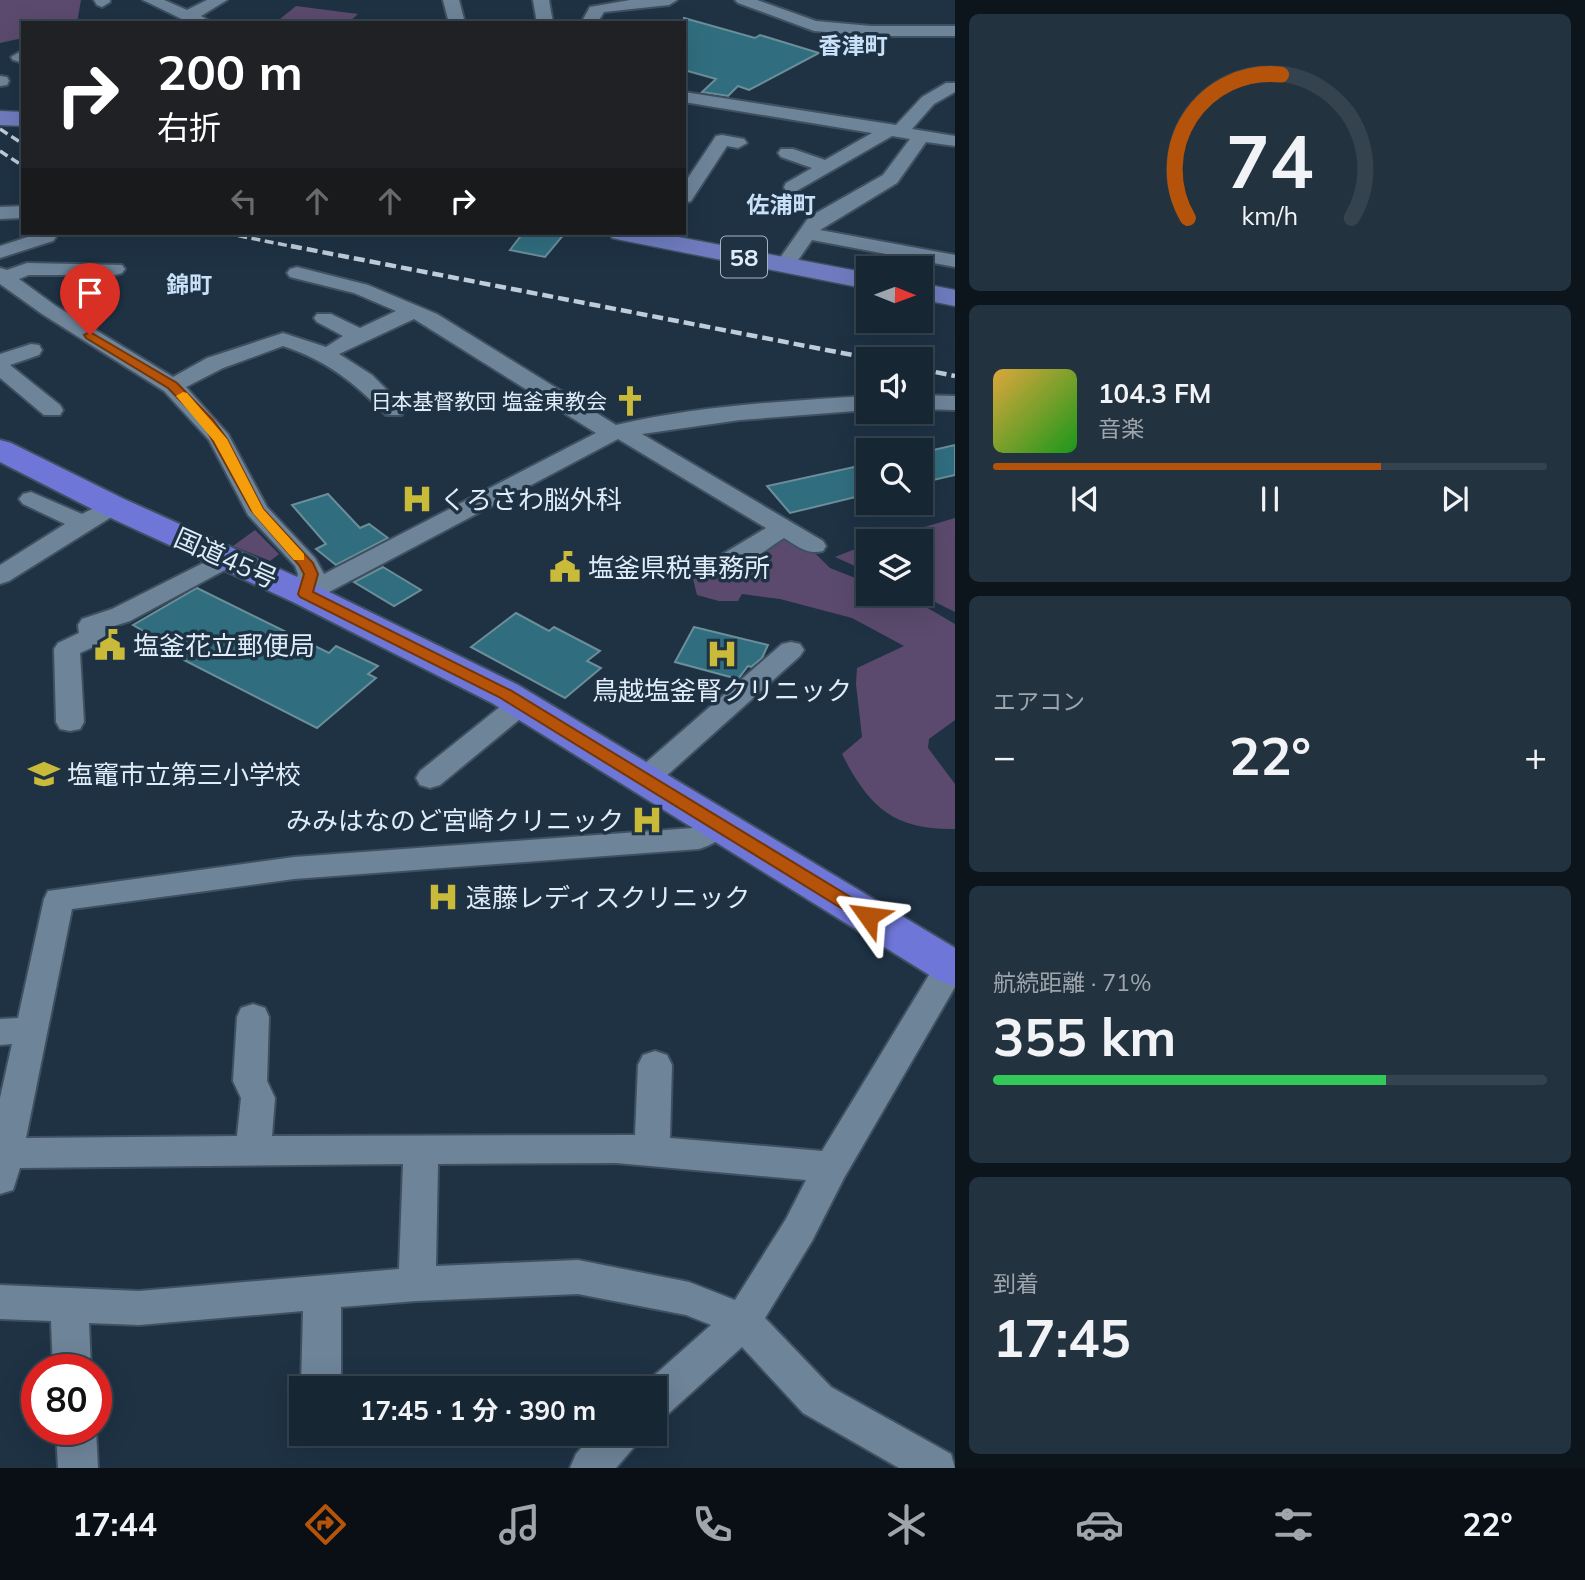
<!DOCTYPE html>
<html lang="ja">
<head>
<meta charset="utf-8">
<style>
	:root { --surface:#162633; --page:#23323f; --text:#f1f3f6; --muted:#9ea5ac; --line:#35434e; --accent:#b45309 }
	body { margin:0; font-family:Mulish,"Noto Sans JP",sans-serif; background:var(--page); color:var(--text); height:100vh; display:flex; flex-direction:column; font-size:26px; white-space:nowrap }
	* { box-sizing:border-box; margin:0 }
	p { font-size:23px; color:var(--muted) }
	.icon { flex:none; width:38px; height:38px; fill:none; stroke:currentColor; stroke-width:2; stroke-linecap:round; stroke-linejoin:round }
	.map { position:relative; flex:1; overflow:hidden }
	.side { display:flex; flex-direction:column; gap:14px; padding:14px; background:#0c151c; width:630px }
	.side>* { flex:none }
	.hud { position:absolute; left:21px; top:21px; width:665px; height:214px; border-radius:0px; box-shadow:0 7px 28px #0002,0 0 0 2px var(--line); background:#202124; color:#fff; overflow:hidden }
	.needle { width:46px; rotate:91deg }
	.controls { position:absolute; left:856px; top:256px; display:grid; gap:14px }
	.controls a { display:grid; place-items:center; width:77px; height:77px; border-radius:0px; background:var(--surface); box-shadow:0 7px 28px #0002,0 0 0 2px var(--line); font-size:35px }
	.speed { position:absolute; left:21px; top:1354px; display:flex; gap:14px; font-size:35px; font-weight:700; text-align:center }
	.speed>* { display:grid; place-content:center; width:91px; height:91px; border-radius:50%; background:var(--surface); box-shadow:0 7px 28px #0002,0 0 0 2px var(--line); line-height:1 }
	.speed .limit { border:10px solid #d22; background:#fff; color:#111 }
	.pin { position:absolute; display:grid; place-items:center; width:60px; height:60px; color:#fff; margin:-72px -30px; border-radius:50% 50% 50% 0; rotate:-45deg; box-shadow:0 0 7px #0007 }
	.pin .icon { rotate:45deg }
	.me { position:absolute; width:77px; margin:-38px; rotate:301deg; stroke-linejoin:round; filter:drop-shadow(0 0 5px #0008) }
	.turn { display:flex; align-items:center; gap:24px; height:147px; padding:0 21px; font-size:32px }
	.turn .icon { width:91px; height:91px; stroke-width:2.5 }
	.turn b { display:block; font-size:49px; line-height:60px }
	.lanes { display:flex; align-items:center; height:66px; padding:0 21px; background:#0003; justify-content:center; gap:35px; direction:ltr }
	.lanes .off { opacity:.35 }
	.big { font-size:52px; font-weight:700; line-height:1.1 }
	.side .card { flex:1; display:flex; flex-direction:column; justify-content:center; gap:10px; min-width:0; padding:0 24px; border-radius:10px; background:var(--page) }
	.side .dial { align-items:center; gap:0 }
	.dial svg { height:182px; overflow:visible; fill:none; stroke:var(--line); stroke-width:7; stroke-linecap:round; text-anchor:middle }
	.dial text { fill:var(--text); stroke:none }
	.song { display:flex; align-items:center; gap:21px }
	.cover { width:84px; height:84px; border-radius:10px; background:linear-gradient(135deg,hsl(40 70% 55%),hsl(120 70% 35%)) }
	.played { height:7px; border-radius:4px; background:linear-gradient(90deg,var(--accent) 70%,var(--line) 70%) }
	.keys { display:flex; justify-content:space-around; direction:ltr }
	.heat { display:flex; justify-content:space-between; align-items:center; font-size:38px; direction:ltr }
	.charge { height:10px; border-radius:5px; background:linear-gradient(90deg,#34c759 71%,var(--line) 0) }
	.trip { position:absolute; left:289px; top:1376px; width:378px; height:70px; border-radius:0px; background:var(--surface); box-shadow:0 7px 28px #0002,0 0 0 2px var(--line); font-weight:700; line-height:70px; text-align:center }
	.tab-bar { display:flex; height:112px; justify-content:space-around; align-items:center; background:#090f14; color:var(--muted) }
	.tab-bar .icon { width:49px; height:49px }
	.tab-bar .on { color:var(--accent) }
	.tab-bar b { font-size:32px; color:var(--text) }
	main { display:flex; flex:1; min-height:0 }
	.map>svg:first-child { display:block }
	.green { fill:#5b4a6d }
	.building { fill:#306e7f; stroke:#6b8e98; stroke-width:2 }
	.lines { fill:none; stroke-linecap:round; stroke-linejoin:round }
	.minor-casing { stroke:#3f5060; stroke-width:4 }
	.major-casing { stroke:#3f5060; stroke-width:3 }
	.highway-casing { stroke:#3f5060; stroke-width:4 }
	.minor { fill:#6e8499; fill-rule:evenodd }
	.major { fill:#6e7cbf; fill-rule:evenodd }
	.highway { fill:#6e77d8; fill-rule:evenodd }
	.rail-far1 { stroke:#bfccd9; stroke-width:3.5; stroke-dasharray:9 4.5; stroke-linecap:butt }
	.rail { stroke:#bfccd9; stroke-width:4.5; stroke-dasharray:11 5; stroke-linecap:butt }
	.route { fill:#b45309; stroke:#753606; stroke-width:2 }
	.slow { fill:#f59e0b }
	.labels { text-anchor:middle; dominant-baseline:central; stroke-width:7; stroke-linejoin:round; paint-order:stroke }
	.far-poi-label { font-size:21px; fill:#e0ecf8; stroke:#1e3244; text-anchor:end }
	.far-neighbourhood-label { font-size:23px; font-weight:bold; fill:#c8e0f8; stroke:#1e3244 }
	.shield { fill:#1e3244; stroke:#a6b4c2; stroke-width:2 }
	.shield-label { font-size:24px; font-weight:bold; fill:#e0ecf8 }
	.poi-label { font-size:26px; fill:#e0ecf8; stroke:#1e3244; text-anchor:start }
	.street-label { font-size:26px; fill:#e0ecf8; stroke:#1e3244 }
</style>
</head>
<body>
<main>
<div class="map">
<svg width="955" height="1468" viewBox="0 0 955 1468">
	<rect width="100%" height="100%" fill="#1e3244"/>
	<g class="green">
		<polygon points="0,0 81,0 77,23 23,23 23,38 0,43"/>
		<polygon points="296,6 358,14 348,23 275,23"/>
		<polygon points="955,518 955,612 917,593 920,593 920,541 877,541"/>
		<polygon points="255,530 279,554 270,561 233,546"/>
		<path d="M784,537L817,555L830,568L868,583V593C904,593 925,606 955,624V720L929,739L928,748L955,784V829C893,830 869,807 842,754L862,737L856,684L857,668L904,646L852,618L780,599L742,594L738,601H719L697,595L693,579L736,566L761,548Z"/>
		<polygon points="868,544 868,572 835,557"/>
	</g>
	<g class="building">
		<polygon points="684,18 755,38 760,35 819,53 749,90 738,86 728,96 702,92 716,79 684,70"/>
		<polygon points="523,233 565,233 545,257 510,250"/>
		<polygon points="955,445 955,475 920,483 920,453"/>
		<polygon points="868,464 868,494 790,513 767,486"/>
		<polygon points="328,494 360,528 369,524 388,538 336,565 316,549 326,544 292,505"/>
		<polygon points="383,567 421,590 394,606 354,582"/>
		<polygon points="197,588 329,653 336,646 378,666 368,674 376,678 317,728 137,636 143,631 133,625"/>
		<polygon points="516,613 549,631 554,627 600,651 587,661 601,668 565,698 471,647"/>
		<polygon points="694,627 768,645 762,658 751,667 748,666 738,679 675,662"/>
	</g>
	<g class="lines">
		<defs>
			<g id="minor">
				<polygon points="94,0 110,0 110,2 102,7 97,5"/>
				<polygon points="143,0 164,0 187,10 207,0 227,0 201,16 212,23 190,23"/>
				<polygon points="443,0 459,0 465,23 449,23"/>
				<polygon points="533,0 549,0 553,23 537,23"/>
				<polygon points="630,0 677,0 669,5 604,12 597,23 581,23 590,7"/>
				<polygon points="735,0 757,0 816,21 871,26 955,26 955,36 871,36 814,31 738,3"/>
				<polygon points="23,50 23,63 13,60 11,57"/>
				<polygon points="0,76 7,77 9,81 7,85 0,86"/>
				<polygon points="946,83 955,83 955,92 934,104 912,129 955,136 955,146 926,142 897,183 820,230 955,255 955,267 812,240 792,269 778,269 775,265 809,217 883,175 910,139 892,136 793,193 786,191 784,187 786,183 812,168 781,157 778,153 781,149 793,149 825,160 872,133 684,102 684,92 896,125 922,97"/>
				<polygon points="722,135 744,139 747,143 738,148 727,146 691,201 684,203 684,184 716,136"/>
				<polygon points="23,206 23,218 0,219 0,207"/>
				<polygon points="40,233 53,233 56,237 53,241 0,258 0,246"/>
				<path d="M27,263L122,265L125,269L122,273L115,275H29L19,279L56,306L173,377L207,358L283,333L326,347L343,336L317,322L314,318L317,314H331L360,328L396,311L354,293L290,277L287,273L290,269L297,267L368,285L437,314L616,425C698,406 784,401 868,396V410L740,420L642,434L823,541L826,546L823,551C807,555 797,546 784,538C766,549 743,571 721,565L717,560L721,555L766,528L618,439L314,600L305,602L296,600L292,594L298,574L295,566L248,515L209,440L164,391L42,314L0,284V268L7,270ZM414,319L596,433L324,574L315,558L267,507L228,434L186,387L223,368L283,346C326,360 355,383 386,415H402L405,410L402,405L372,375L339,354Z"/>
				<polygon points="31,344 39,345 42,350 39,355 10,365 60,405 63,410 60,415 44,415 0,378 0,354"/>
				<polygon points="920,395 955,396 955,410 920,409"/>
				<polygon points="31,492 82,514 112,499 121,501 124,506 121,511 9,581 0,584 0,565 65,524 23,504 19,499 23,494"/>
				<polygon points="227,551 236,554 240,559 236,564 130,621 105,629 106,637 102,643 80,653 84,722 80,729 70,731 60,729 56,722 54,649 58,643 79,633 78,625 82,619 112,609"/>
				<polygon points="791,642 800,644 804,650 800,656 655,786 645,789 635,786 631,779 635,772 782,644"/>
				<polygon points="521,695 531,698 535,704 531,710 440,785 430,788 420,785 416,778 420,771 511,698"/>
				<path d="M719,815L729,818L734,825C727,837 712,845 699,849L294,879L72,909L26,1138L237,1136L241,1098L233,1081L237,1017L241,1008L253,1004L265,1008L269,1017L267,1081L275,1098L272,1136L635,1135L638,1065L643,1055L655,1051L667,1055L672,1065L670,1138L822,1151L940,957L955,955V987L844,1178L812,1241L765,1318L831,1387L951,1454L955,1468H899L803,1413L742,1347L668,1414L654,1419V1388H640L711,1325L686,1315L578,1294L417,1301L341,1307V1388H301L303,1311L139,1325L89,1323L91,1370H53L51,1321L0,1319V1285L139,1291L399,1269L403,1164L20,1168L13,1190L0,1194V1098L12,1044L0,1045V1019L18,1018L44,899L48,891L294,857L693,828ZM616,1163L806,1180L786,1219L735,1300L689,1282L578,1260L436,1266L438,1164Z"/>
				<polygon points="56,1430 96,1430 98,1468 58,1468"/>
				<polygon points="594,1433 641,1433 635,1446 616,1468 570,1468 576,1454"/>
			</g>
			<g id="major">
				<polygon points="0,111 23,112 23,126 0,125"/>
				<polygon points="609,233 657,233 868,273 868,289 621,240 612,238"/>
				<polygon points="920,283 955,290 955,306 920,299"/>
			</g>
			<polygon id="highway" points="0,440 11,443 124,499 317,586 518,685 955,948 955,986 939,981 492,703 293,602 100,513 0,462"/>
		</defs>
		<use href="#minor" class="minor-casing"/>
		<use href="#major" class="major-casing"/>
		<use href="#highway" class="highway-casing"/>
		<use href="#minor" class="minor"/>
		<use href="#major" class="major"/>
		<use href="#highway" class="highway"/>
		<g class="rail-far1">
			<polyline points="0,129 23,144"/>
			<polyline points="0,151 23,166"/>
			<polyline points="225,233 300,248"/>
		</g>
		<g class="rail">
			<polyline points="291,246 873,359"/>
			<polyline points="864,352 899,359"/>
			<polyline points="920,369 955,376"/>
		</g>
	</g>
	<polygon class="route" points="90,332 177,383 213,420 227,439 263,509 313,563 318,574 313,592 510,690 875,912 877,916 875,921 862,921 499,697 300,597 298,594 304,574 299,565 251,510 204,425 168,388 86,338 84,335"/>
	<polygon class="slow" points="183,392 187,393 227,439 263,509 304,554 304,560 294,560 253,513 214,441 176,396"/>
	<defs>
		<symbol id="church-bare" viewBox="-9 -9 18 18"><path d="M-1.2-6h2.4v3.5h3.3v2.4h-3.3V6h-2.4V-.1h-3.3v-2.4h3.3Z" fill="#caba39" stroke="#1e3244" stroke-width="2.5" paint-order="stroke"/></symbol>
		<symbol id="hospital-bare" viewBox="-9 -9 18 18"><path d="M-5-5h3v3.5h4V-5h3V5h-3V1.5h-4V5h-3Z" fill="#caba39" stroke="#1e3244" stroke-width="2.5" paint-order="stroke"/></symbol>
		<symbol id="civic-bare" viewBox="-9 -9 18 18"><path d="M-.6-6.5H3V-4.5H.6V-3L4-1V1h2V6H-6V1h2V-1L-.6-3ZM-1.2 2.5V6h2.4V2.5Z" fill="#caba39" stroke="#1e3244" stroke-width="2.5" paint-order="stroke"/></symbol>
		<symbol id="school-bare" viewBox="-9 -9 18 18"><path d="M0-5L7-2L0 1L-7-2ZM-4 1L0 2.5L4 1V4Q0 6-4 4Z" fill="#caba39" stroke="#1e3244" stroke-width="2.5" paint-order="stroke"/></symbol>
	</defs>
	<g fill-rule="evenodd">
		<use href="#church-bare" x="608" y="379" width="44" height="44"/>
		<use href="#hospital-bare" x="395" y="477" width="44" height="44"/>
		<use href="#civic-bare" x="543" y="545" width="44" height="44"/>
		<use href="#civic-bare" x="88" y="623" width="44" height="44"/>
		<use href="#hospital-bare" x="700" y="632" width="44" height="44"/>
		<use href="#school-bare" x="22" y="752" width="44" height="44"/>
		<use href="#hospital-bare" x="625" y="798" width="44" height="44"/>
		<use href="#hospital-bare" x="421" y="875" width="44" height="44"/>
	</g>
	<g class="labels">
		<g class="far-poi-label">
			<text x="607" y="401">日本基督教団 塩釜東教会</text>
		</g>
		<g class="far-neighbourhood-label">
			<text x="853" y="45">香津町</text>
			<text x="781" y="204">佐浦町</text>
			<text x="189" y="284">錦町</text>
		</g>
		<rect class="shield" x="721" y="236.5" width="46" height="41" rx="5"/>
		<g class="shield-label">
			<text x="744" y="257">58</text>
		</g>
		<g class="poi-label">
			<text x="440" y="499">くろさわ脳外科</text>
			<text x="588" y="567">塩釜県税事務所</text>
			<text x="133" y="645">塩釜花立郵便局</text>
			<text x="722" y="690" text-anchor="middle">鳥越塩釜腎クリニック</text>
			<text x="67" y="774">塩竈市立第三小学校</text>
			<text x="624" y="820" text-anchor="end">みみはなのど宮崎クリニック</text>
			<text x="466" y="897">遠藤レディスクリニック</text>
		</g>
		<g class="street-label">
			<text transform="translate(226 558) rotate(24)">国道45号</text>
		</g>
	</g>
</svg>
<div class="controls">
<a><svg class="needle" viewBox="-14 -14 28 28"><path d="M0-13l5 13h-10z" fill="#e53935"/><path d="M0 13l5-13h-10z" fill="#9ea5ac"/></svg></a>
<a><svg class="icon" aria-label="sound" viewBox="0 0 24 24"><path d="M4 9h4l5-4v14l-5-4H4zM17 9q2 3 0 6"/></svg></a>
<a><svg class="icon" aria-label="search" viewBox="0 0 24 24"><circle cx="10" cy="10" r="6"/><path d="M15 15l6 6"/></svg></a>
<a><svg class="icon" aria-label="layers" viewBox="0 0 24 24"><path d="M12 4l9 5-9 5-9-5zM3 14l9 5 9-5"/></svg></a>
</div>
<div class="speed"><div class="limit">80</div></div>
<div class="pin" style="left:90px;top:335px;background:#d93025"><svg class="icon" aria-label="arrive" viewBox="0 0 24 24"><path d="M6 21V4h12l-3 4 3 4H6"/></svg></div>
<svg class="me" style="left:868px;top:916px" viewBox="-20 -20 40 40"><path d="M0-17L14 15 0 8-14 15z" fill="#b45309" stroke="#fff" stroke-width="4"/></svg>
<div class="trip">17:45 · 1 分 · 390 m</div>
<div class="hud">
<div class="turn"><svg class="icon" aria-label="right" viewBox="0 0 24 24"><path d="M7 20v-9h11M14 6l5 5-5 5"/></svg><div><b>200 m</b>右折</div></div>
<div class="lanes"><svg class="icon off" aria-label="left" viewBox="0 0 24 24"><path d="M17 20v-9H6M10 6l-5 5 5 5"/></svg><svg class="icon off" aria-label="ahead" viewBox="0 0 24 24"><path d="M12 20V5M6 11l6-6 6 6"/></svg><svg class="icon off" aria-label="ahead" viewBox="0 0 24 24"><path d="M12 20V5M6 11l6-6 6 6"/></svg><svg class="icon" aria-label="right" viewBox="0 0 24 24"><path d="M7 20v-9h11M14 6l5 5-5 5"/></svg></div>
</div>
</div>
<section class="side">
<div class="card dial"><svg viewBox="0 0 100 80">
<path d="M14 69A42 42 0 1 1 86 69"/>
<path d="M14 69A42 42 0 0 1 55 6" stroke="#b45309"/>
<text x="50" y="56" font-size="32" font-weight="700">74</text>
<text x="50" y="72" font-size="11">km/h</text>
</svg></div>
<div class="card">
<div class="song"><i class="cover"></i><div><b>104.3 FM</b><p>音楽</p></div></div>
<div class="played"></div>
<div class="keys"><svg class="icon" aria-label="previous" viewBox="0 0 24 24"><path d="M18 5L8 12l10 7zM5 5v14"/></svg><svg class="icon" aria-label="pause" viewBox="0 0 24 24"><path d="M8 5v14M16 5v14"/></svg><svg class="icon" aria-label="next" viewBox="0 0 24 24"><path d="M6 5l10 7-10 7zM19 5v14"/></svg></div>
</div>
<div class="card"><p>エアコン</p>
<div class="heat"><a>−</a><b class="big">22°</b><a>+</a></div>
</div>
<div class="card"><p>航続距離 · 71%</p><b class="big">355 km</b><div class="charge"></div></div>
<div class="card"><p>到着</p><b class="big">17:45</b></div>
</section>
</main>
<nav class="tab-bar">
<b>17:44</b>
<svg class="icon on" aria-label="directions" viewBox="0 0 24 24"><path d="M12 3l9 9-9 9-9-9zM9 14v-3h6M13 9l2 2-2 2"/></svg>
<svg class="icon" aria-label="music" viewBox="0 0 24 24"><path d="M9 18V5l10-2v13"/><circle cx="6" cy="18" r="3"/><circle cx="16" cy="16" r="3"/></svg>
<svg class="icon" aria-label="phone" viewBox="0 0 24 24"><path d="M5 4h4l2 5-3 2q2 4 5 5l2-3 5 2v4C11 20 4 13 5 4z"/></svg>
<svg class="icon" aria-label="climate" viewBox="0 0 24 24"><path d="M12 3v18M4 7l16 10M4 17L20 7"/></svg>
<svg class="icon" aria-label="car" viewBox="0 0 24 24"><path d="M5 17H2v-5l4-1 3-4h7l3 4 3 1v5h-3M9 17h6M6 11h13"/><circle cx="7" cy="17" r="2"/><circle cx="17" cy="17" r="2"/></svg>
<svg class="icon" aria-label="filters" viewBox="0 0 24 24"><path d="M4 7h16M4 17h16"/><circle cx="9" cy="7" r="2"/><circle cx="15" cy="17" r="2"/></svg>
<b>22°</b>
</nav>
</body>
</html>
